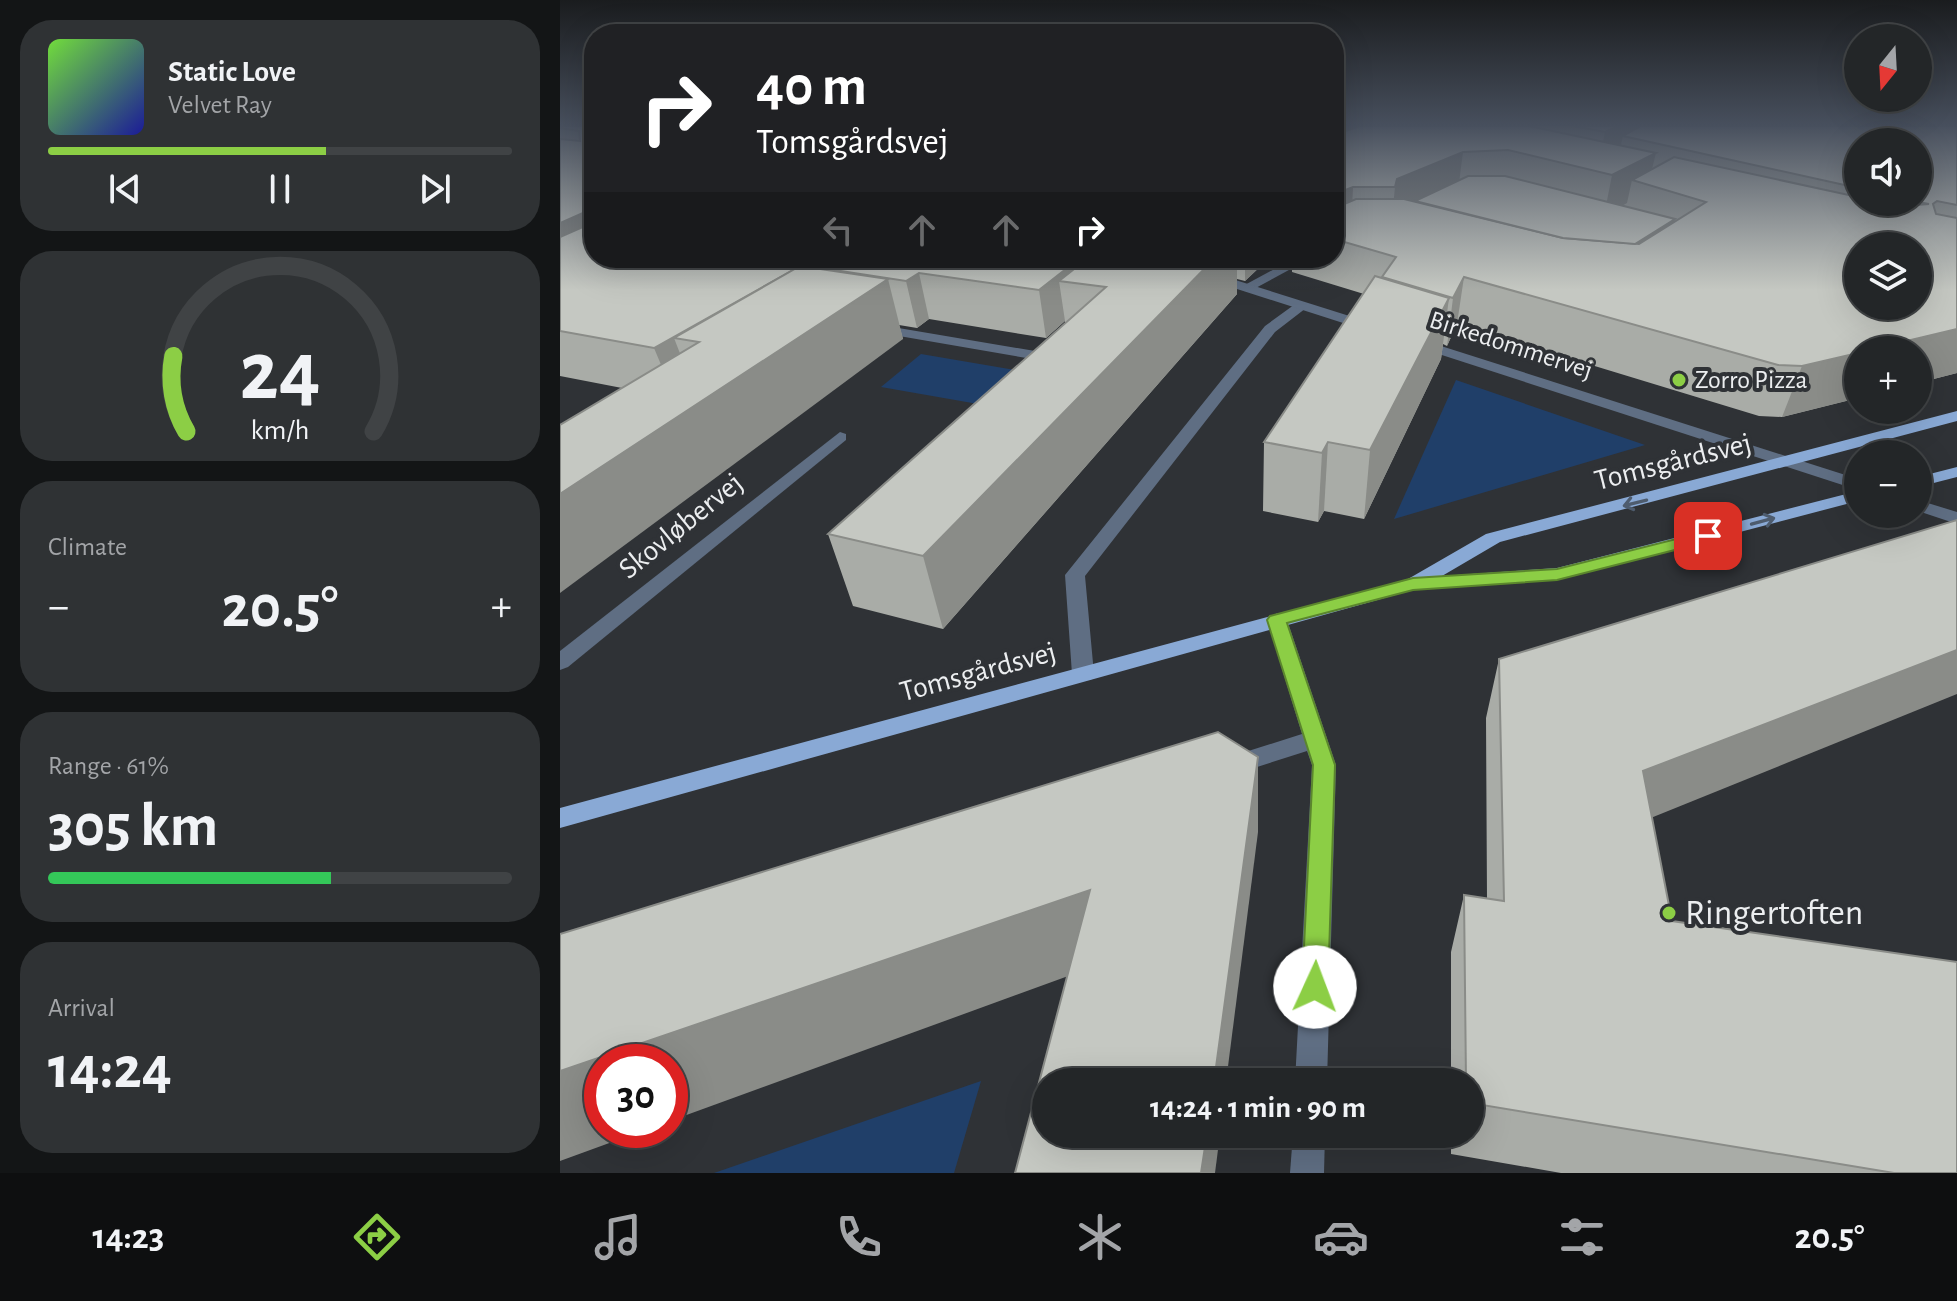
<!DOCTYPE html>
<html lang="en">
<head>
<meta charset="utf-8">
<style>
	:root { --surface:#232628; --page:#2f3234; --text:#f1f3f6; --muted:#a3a5a8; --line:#404345; --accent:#8cce45 }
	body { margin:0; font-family:"Alegreya Sans",sans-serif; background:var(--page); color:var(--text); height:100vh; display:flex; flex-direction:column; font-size:30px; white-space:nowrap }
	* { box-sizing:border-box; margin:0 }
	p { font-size:26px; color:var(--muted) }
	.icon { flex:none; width:44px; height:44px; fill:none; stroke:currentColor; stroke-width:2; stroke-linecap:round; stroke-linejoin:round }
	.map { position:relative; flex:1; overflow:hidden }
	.panel { display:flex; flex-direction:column; gap:20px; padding:20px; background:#131516; width:560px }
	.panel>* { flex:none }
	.guide { position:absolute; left:24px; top:24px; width:760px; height:244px; border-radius:32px; box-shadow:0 8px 32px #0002,0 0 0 2px var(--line); background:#202124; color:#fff; overflow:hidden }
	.needle { width:52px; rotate:198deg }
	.buttons { position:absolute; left:1284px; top:24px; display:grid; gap:16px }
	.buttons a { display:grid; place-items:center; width:88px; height:88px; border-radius:50%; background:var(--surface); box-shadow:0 8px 32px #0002,0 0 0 2px var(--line); font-size:40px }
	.speed { position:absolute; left:24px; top:1044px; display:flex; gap:16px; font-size:40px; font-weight:700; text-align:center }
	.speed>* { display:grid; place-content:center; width:104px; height:104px; border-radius:50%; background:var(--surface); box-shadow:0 8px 32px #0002,0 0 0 2px var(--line); line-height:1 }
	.speed .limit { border:12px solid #d22; background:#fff; color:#111 }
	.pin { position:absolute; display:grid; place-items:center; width:68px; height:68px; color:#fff; margin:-34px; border-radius:16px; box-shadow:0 4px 12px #0006 }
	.me { position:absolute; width:88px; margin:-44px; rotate:2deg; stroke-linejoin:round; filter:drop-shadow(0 0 6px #0008) }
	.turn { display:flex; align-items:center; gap:28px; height:168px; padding:0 40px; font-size:36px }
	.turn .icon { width:104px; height:104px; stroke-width:2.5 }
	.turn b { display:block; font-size:56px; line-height:68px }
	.lanes { display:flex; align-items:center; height:76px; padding:0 40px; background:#0003; justify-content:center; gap:40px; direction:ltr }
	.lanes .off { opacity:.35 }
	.big { font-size:60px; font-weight:700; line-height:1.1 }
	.panel .widget { flex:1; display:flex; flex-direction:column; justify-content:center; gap:12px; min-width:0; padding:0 28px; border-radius:32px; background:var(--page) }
	.panel .dial { align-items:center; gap:0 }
	.dial svg { height:208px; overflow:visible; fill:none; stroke:var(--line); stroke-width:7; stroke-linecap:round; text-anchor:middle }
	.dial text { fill:var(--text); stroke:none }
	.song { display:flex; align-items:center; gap:24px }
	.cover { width:96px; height:96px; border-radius:12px; background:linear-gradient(135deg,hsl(100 70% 55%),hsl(240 70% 35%)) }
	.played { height:8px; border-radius:4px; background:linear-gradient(90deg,var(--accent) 60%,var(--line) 60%) }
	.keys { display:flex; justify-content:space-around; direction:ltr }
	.heat { display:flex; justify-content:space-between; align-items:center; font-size:44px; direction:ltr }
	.charge { height:12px; border-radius:6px; background:linear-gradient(90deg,#34c759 61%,var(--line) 0) }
	.trip { position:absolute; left:472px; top:1068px; width:452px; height:80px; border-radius:40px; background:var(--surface); box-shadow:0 8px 32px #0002,0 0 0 2px var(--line); font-weight:700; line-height:80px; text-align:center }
	.dock { display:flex; height:128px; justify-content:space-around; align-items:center; background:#0e0f10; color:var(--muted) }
	.dock .icon { width:56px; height:56px }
	.dock .on { color:var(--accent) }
	.dock b { font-size:36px; color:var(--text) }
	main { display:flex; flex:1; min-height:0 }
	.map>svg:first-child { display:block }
	.green { fill:#203f69 }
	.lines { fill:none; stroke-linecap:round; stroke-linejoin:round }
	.lane { fill:#5f6e83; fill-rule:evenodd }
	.street { fill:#5f6e83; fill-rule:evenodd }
	.primary { fill:#89a9d5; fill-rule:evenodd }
	.wall { fill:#a9aca7; fill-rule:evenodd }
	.shaded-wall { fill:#8a8c88 }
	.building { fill:#c5c8c2; stroke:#8a8c88; stroke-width:2; fill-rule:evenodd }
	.oneway { stroke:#4e5c6e }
	.route { fill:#8cce45; stroke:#5b862d; stroke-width:2 }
	.poi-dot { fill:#8cce45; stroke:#2f3236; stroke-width:3 }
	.labels { text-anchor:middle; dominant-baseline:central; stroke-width:8; stroke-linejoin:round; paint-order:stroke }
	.far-street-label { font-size:26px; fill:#eceef0; stroke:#2f3236 }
	.far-poi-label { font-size:26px; fill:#eceef0; stroke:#2f3236; text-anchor:start }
	.street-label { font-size:30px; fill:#eceef0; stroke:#2f3236 }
	.near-poi-label { font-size:36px; fill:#eceef0; stroke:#2f3236; text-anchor:start }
</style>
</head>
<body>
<main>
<section class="panel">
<div class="widget">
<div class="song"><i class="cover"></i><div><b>Static Love</b><p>Velvet Ray</p></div></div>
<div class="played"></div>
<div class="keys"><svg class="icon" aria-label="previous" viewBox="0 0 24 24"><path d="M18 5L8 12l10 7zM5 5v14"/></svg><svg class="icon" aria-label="pause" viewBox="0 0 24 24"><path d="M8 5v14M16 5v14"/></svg><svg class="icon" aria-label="next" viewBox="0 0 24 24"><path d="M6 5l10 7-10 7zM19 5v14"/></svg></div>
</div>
<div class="widget dial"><svg viewBox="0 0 100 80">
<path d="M14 69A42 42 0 1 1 86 69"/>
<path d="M14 69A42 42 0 0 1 9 40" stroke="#8cce45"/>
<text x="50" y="56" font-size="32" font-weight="700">24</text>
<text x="50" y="72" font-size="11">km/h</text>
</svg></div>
<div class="widget"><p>Climate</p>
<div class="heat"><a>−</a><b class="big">20.5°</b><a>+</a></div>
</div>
<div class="widget"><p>Range · 61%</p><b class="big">305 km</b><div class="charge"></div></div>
<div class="widget"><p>Arrival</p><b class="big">14:24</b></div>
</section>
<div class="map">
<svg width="1397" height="1173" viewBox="0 0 1397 1173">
	<rect width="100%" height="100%" fill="#2f3236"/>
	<g class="green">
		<polygon points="361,354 455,370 418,404 321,387"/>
		<polygon points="896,380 1085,445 834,519"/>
		<polygon points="421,1081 394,1173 154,1173"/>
	</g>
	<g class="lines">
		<g class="lane">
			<polygon points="735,258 751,258 692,290 681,287"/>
			<polygon points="738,302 750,305 715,332 525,576 534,674 531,680 515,680 512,674 505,575 705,326"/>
		</g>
		<g class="street">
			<polygon points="653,273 818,325 820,328 808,331 649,280 649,274"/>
			<polygon points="315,324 475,351 487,340 499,343 478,360 310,331 310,325"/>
			<polygon points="859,339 1298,479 1298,490 854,346 854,340"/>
			<polygon points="280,432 286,434 286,440 8,667 0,670 0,651"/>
			<polygon points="1358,500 1397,512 1397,524 1358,511"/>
			<polygon points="717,613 727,620 776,765 767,1082 735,1082 752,765 747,751 672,775 663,773 660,766 663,759 742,734 707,620"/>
			<polygon points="733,1134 765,1134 764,1173 730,1173"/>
		</g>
		<g class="primary">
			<polygon points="1397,411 1397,421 940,542 882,576 997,568 1298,491 1298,501 997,580 853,590 0,828 0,808 848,579 926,534"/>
			<polygon points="1397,467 1397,477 1358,487 1358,477"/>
		</g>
	</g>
	<g class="wall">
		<polygon points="0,126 34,126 34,258 729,258 713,266 704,263 685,281 677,279 677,294 383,629 293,606 268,534 505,324 505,321 486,338 369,319 357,328 339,325 343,339 62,388 0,376"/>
		<path d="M774,126H1397V373L1358,383L1298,350V398L1222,417L1199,416L897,324L887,346L883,344L881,359L804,519L764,511L758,522L703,511L704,442L804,294L732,272V258H774ZM1298,142L1358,202H1298Z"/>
		<polygon points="939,659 1092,817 1112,921 1397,1173 1001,1173 891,1154 891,1134 910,1134 910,1082 891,1082 891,952 904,895 927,899 926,718"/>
	</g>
	<g class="shaded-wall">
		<polygon points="774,126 822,126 774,160"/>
		<polygon points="1058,126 1084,126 1063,136 1058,158 1037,170 1045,132"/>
		<polygon points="903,152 898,191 831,228 835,187 837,179"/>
		<polygon points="1096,153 1088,185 1072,180 1067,203 1044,216 1052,175"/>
		<polygon points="793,187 791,228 774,236 775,194"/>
		<polygon points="25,212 34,232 0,276 0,223"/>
		<polygon points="1115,219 1108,246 1071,247"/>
		<polygon points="520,258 578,258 499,281 505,321 486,338 479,290"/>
		<polygon points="655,258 677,258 677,294 383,629 363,556"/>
		<polygon points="685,258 704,258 704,263 685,281"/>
		<polygon points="714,258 729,258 713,266"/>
		<polygon points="242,265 139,342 114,338 133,387 115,398 94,348"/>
		<polygon points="359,273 369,319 357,328 346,281"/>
		<polygon points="904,277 897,324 887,346 893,298"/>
		<polygon points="328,279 343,339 0,593 0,494"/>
		<polygon points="889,298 881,359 804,519 810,450"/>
		<polygon points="1397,329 1397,373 1358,383 1358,350 1309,350"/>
		<polygon points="1298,353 1298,398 1222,417 1242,366"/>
		<polygon points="768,442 764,511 758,522 762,453"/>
		<polygon points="1397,650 1397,694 1061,830 1083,771"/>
		<polygon points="698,757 698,832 666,1082 654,1082"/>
		<polygon points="530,890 544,963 110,1121 110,1062 42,1062 42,1130 85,1130 0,1161 0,1071"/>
		<polygon points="647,1134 660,1134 655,1173 641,1173"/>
	</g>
	<g class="building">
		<polygon points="0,126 34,126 34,213 25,212 0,223 0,139 20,141 19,131 0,128"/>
		<path d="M774,126V135L800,126H969L1096,153L1052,175L948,150L903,152L837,179L835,187H793L775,194V208L796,199H844L1003,238L1079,244L1146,202L1072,180L1114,157L1298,197V202H1323L1344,206L1369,204L1358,202V142H1298V188L1063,136L1081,126H1397V205L1377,201L1373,204L1376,214L1397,218V329L1309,350H1298V353L1242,366L1218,365L904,277L893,298L822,277L836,257L774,239ZM1298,246H1358V306H1298Z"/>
		<polygon points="1013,126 1058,126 1045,132"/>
		<polygon points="908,176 945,176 1115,219 1075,244 1003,238 855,201"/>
		<polygon points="34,222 34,258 520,258 479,290 359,273 346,281 242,265 94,348 0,331 0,237"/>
		<polygon points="528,258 655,258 363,556 268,534 546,287 499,281"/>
		<polygon points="240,266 328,279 0,494 0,425 139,342 114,338"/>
		<polygon points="815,276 889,298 810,450 768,442 762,453 704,442"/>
		<polygon points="1397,520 1397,650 1083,771 1112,921 1397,962 1397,1173 1334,1173 910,1103 910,1082 906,1082 904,895 944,901 939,659"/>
		<polygon points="658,732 698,757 654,1082 486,1082 486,1134 647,1134 641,1173 455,1173 530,890 0,1071 0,934"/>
	</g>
	<defs><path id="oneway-shaft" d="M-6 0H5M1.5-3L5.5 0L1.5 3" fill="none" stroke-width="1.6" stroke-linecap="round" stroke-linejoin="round" transform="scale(2)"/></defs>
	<g class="oneway">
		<use href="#oneway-shaft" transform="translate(1075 503) rotate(166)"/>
		<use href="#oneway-shaft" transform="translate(1203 521) rotate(-15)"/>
	</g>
	<linearGradient id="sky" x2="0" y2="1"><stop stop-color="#1a1c1e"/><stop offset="0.43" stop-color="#474f5d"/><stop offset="1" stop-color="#474f5d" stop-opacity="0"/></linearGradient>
	<rect width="1397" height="290" fill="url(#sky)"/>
	<polygon class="route" points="1148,531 1157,536 1154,540 997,580 853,590 727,623 775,765 768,987 764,996 755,1000 746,996 742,987 753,765 707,620 710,616 853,578 997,569"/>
	<g class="poi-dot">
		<circle cx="1119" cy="380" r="8"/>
		<circle cx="1109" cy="913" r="8"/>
	</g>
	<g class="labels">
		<g class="far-street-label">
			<text transform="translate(951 345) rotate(18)">Birkedommervej</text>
		</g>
		<g class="far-poi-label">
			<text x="1135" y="380">Zorro Pizza</text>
		</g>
		<g class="street-label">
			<text transform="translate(1113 462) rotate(-14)">Tomsgårdsvej</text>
			<text transform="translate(121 526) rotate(-39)">Skovløbervej</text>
			<text transform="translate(418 672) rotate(-15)">Tomsgårdsvej</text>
		</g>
		<g class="near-poi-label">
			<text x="1125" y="913">Ringertoften</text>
		</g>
	</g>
</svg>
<div class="buttons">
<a><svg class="needle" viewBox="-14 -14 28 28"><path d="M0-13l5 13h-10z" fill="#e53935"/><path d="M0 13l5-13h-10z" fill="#a3a5a8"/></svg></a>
<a><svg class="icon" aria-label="sound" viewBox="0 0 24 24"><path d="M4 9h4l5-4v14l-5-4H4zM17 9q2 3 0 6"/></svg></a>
<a><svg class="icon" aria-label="layers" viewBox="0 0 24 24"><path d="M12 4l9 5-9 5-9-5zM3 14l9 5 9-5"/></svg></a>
<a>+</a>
<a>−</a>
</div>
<div class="speed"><div class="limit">30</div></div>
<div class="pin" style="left:1148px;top:536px;background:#d93025"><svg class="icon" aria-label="arrive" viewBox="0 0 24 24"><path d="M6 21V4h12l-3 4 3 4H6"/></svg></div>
<svg class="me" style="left:755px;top:987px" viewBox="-20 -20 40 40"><circle r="19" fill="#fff"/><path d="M0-13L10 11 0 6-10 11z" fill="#8cce45"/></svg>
<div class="trip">14:24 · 1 min · 90 m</div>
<div class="guide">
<div class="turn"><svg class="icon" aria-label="right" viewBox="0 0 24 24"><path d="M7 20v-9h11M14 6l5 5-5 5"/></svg><div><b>40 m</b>Tomsgårdsvej</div></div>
<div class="lanes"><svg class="icon off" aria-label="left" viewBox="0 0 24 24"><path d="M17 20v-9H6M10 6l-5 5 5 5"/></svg><svg class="icon off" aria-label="ahead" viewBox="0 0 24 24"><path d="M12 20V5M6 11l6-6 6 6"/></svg><svg class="icon off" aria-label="ahead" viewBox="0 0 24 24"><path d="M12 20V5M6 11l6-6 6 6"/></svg><svg class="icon" aria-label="right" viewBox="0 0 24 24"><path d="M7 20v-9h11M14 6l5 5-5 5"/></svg></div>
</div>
</div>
</main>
<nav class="dock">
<b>14:23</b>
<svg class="icon on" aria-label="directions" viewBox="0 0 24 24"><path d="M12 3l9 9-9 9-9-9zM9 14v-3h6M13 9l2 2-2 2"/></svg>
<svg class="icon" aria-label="music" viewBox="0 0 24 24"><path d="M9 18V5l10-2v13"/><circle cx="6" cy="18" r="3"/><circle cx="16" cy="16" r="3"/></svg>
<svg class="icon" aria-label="phone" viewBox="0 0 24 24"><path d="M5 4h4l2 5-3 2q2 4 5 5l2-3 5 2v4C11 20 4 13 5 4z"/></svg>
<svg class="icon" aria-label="climate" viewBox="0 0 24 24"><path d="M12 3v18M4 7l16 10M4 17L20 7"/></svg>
<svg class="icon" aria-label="car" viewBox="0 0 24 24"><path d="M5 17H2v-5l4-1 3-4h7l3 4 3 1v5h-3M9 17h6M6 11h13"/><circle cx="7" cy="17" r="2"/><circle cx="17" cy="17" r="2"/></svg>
<svg class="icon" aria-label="filters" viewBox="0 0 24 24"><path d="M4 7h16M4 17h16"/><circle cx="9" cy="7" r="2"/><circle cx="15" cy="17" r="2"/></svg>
<b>20.5°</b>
</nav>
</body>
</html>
